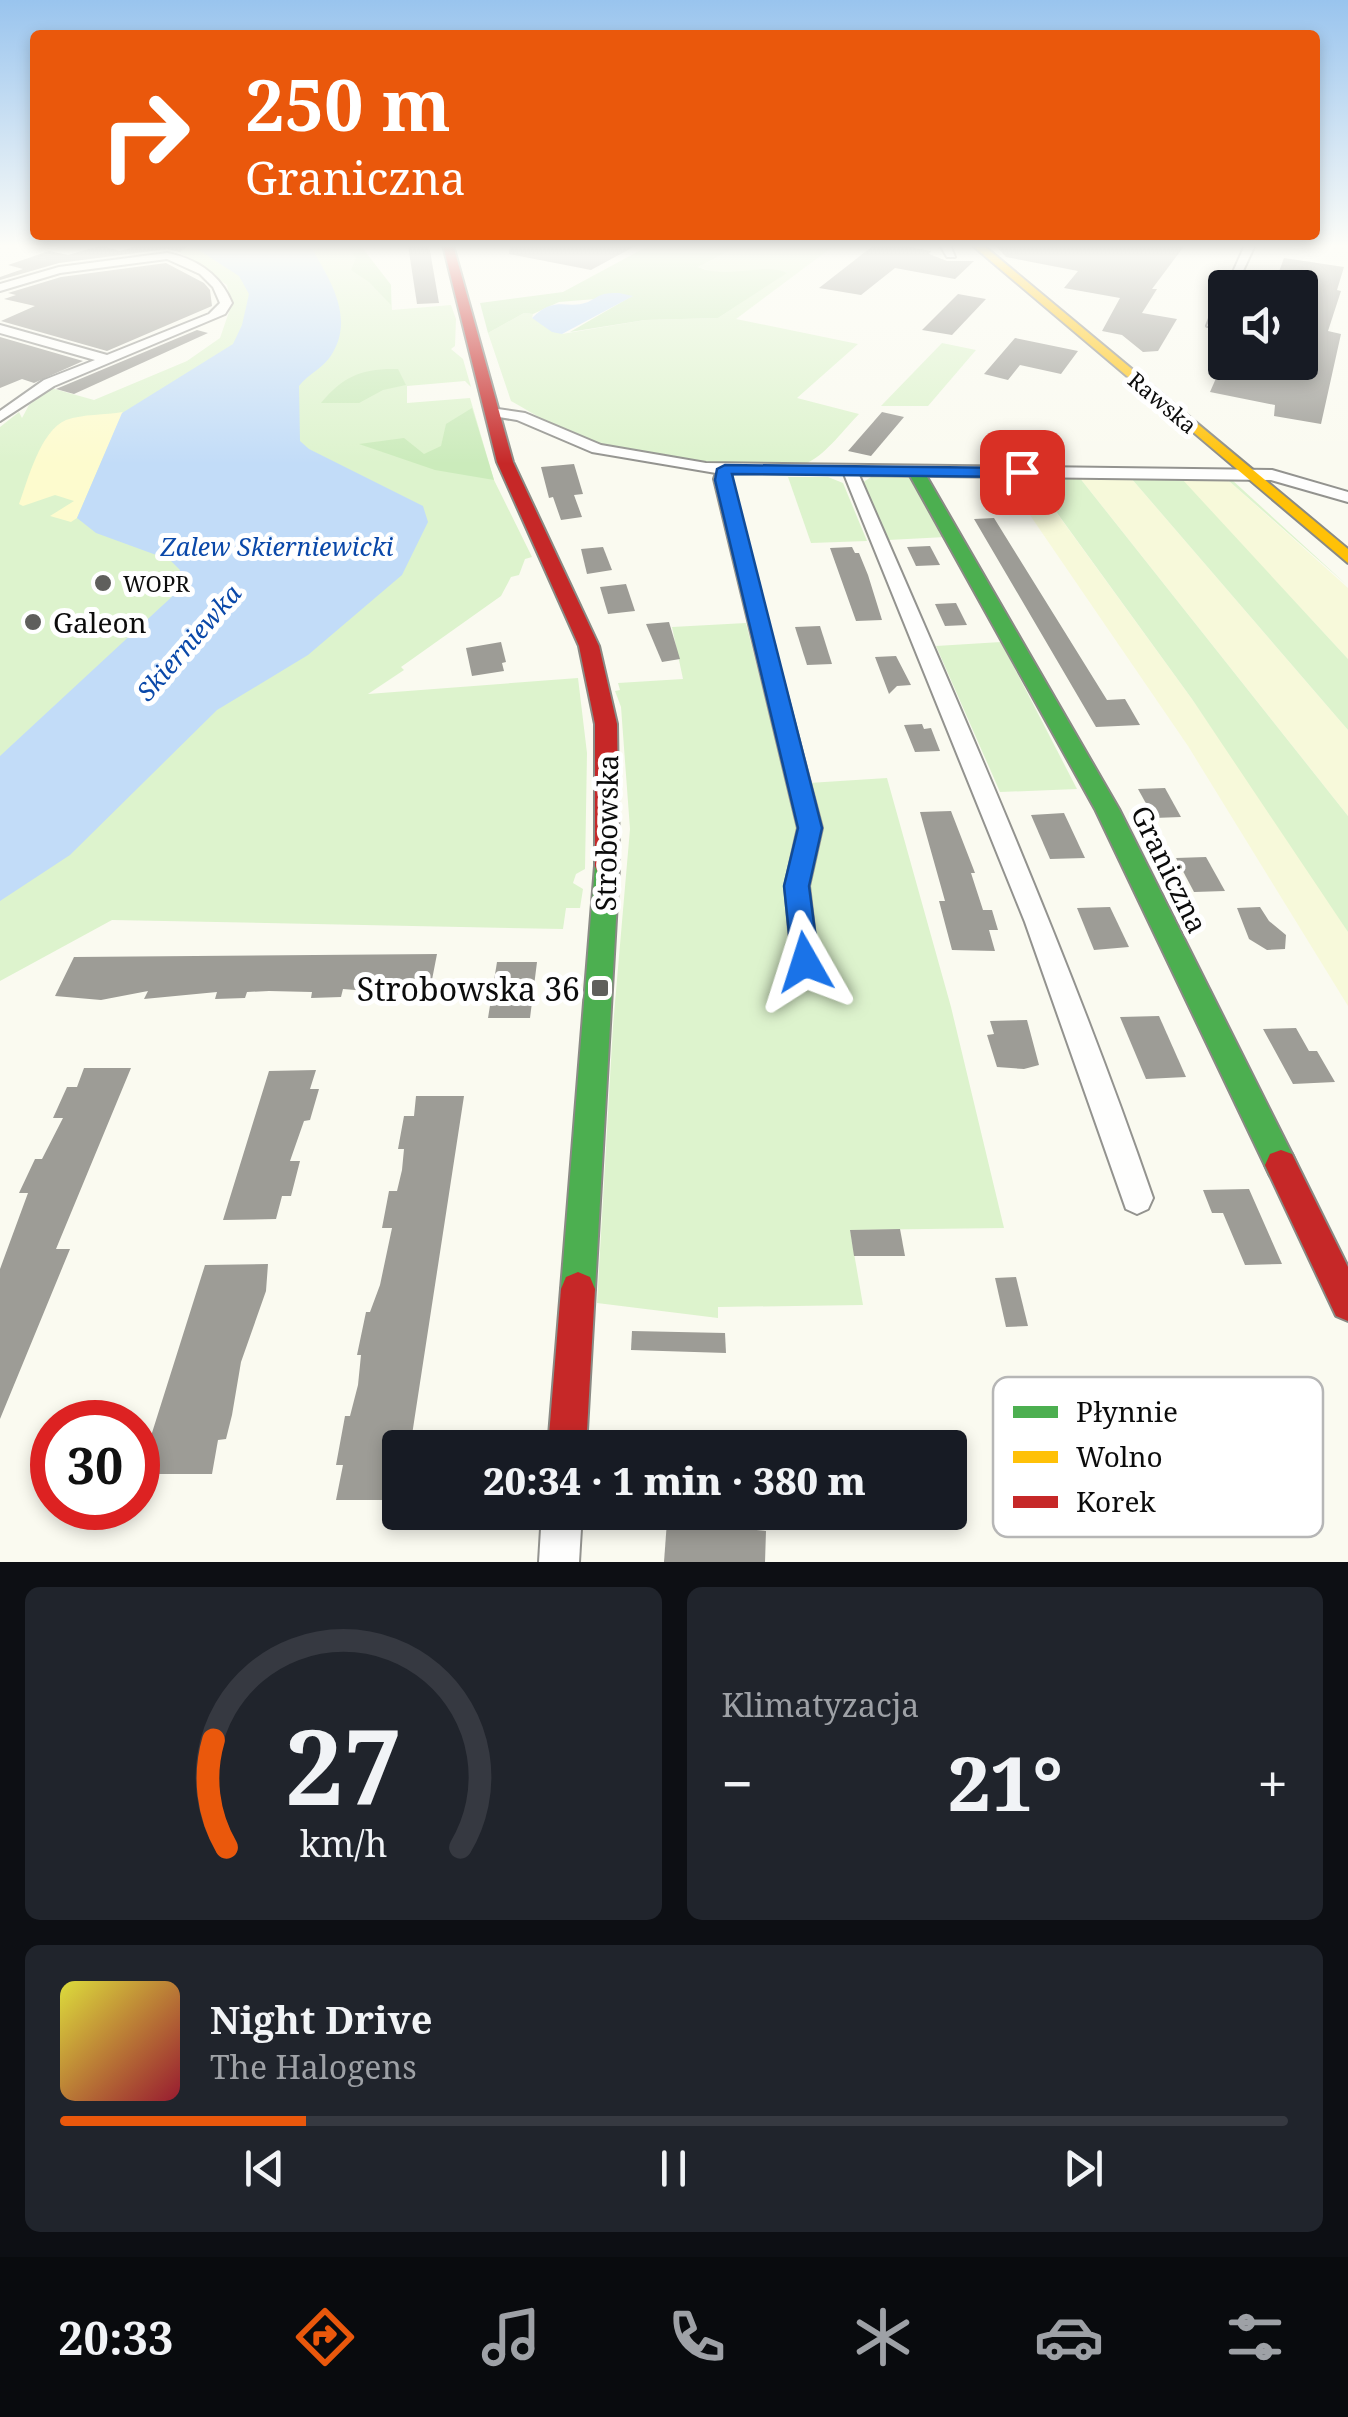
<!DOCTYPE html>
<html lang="pl">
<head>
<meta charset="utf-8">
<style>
	:root { --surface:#171b24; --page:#20242c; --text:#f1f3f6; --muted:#9ea1a6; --line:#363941; --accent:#ea580c }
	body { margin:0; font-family:"Noto Serif",serif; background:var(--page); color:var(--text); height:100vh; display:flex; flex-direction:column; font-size:38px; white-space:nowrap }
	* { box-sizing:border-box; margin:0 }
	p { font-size:32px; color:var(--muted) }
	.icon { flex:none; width:55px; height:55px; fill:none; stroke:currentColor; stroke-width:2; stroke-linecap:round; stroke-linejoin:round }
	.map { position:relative; height:1562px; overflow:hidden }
	.side { display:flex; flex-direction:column; gap:25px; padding:25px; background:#0d0f14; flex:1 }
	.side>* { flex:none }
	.banner { position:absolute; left:30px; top:30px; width:1290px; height:210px; border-radius:10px; box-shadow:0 5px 15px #0003; background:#ea580c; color:#fff; overflow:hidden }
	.buttons { position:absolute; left:1208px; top:270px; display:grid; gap:20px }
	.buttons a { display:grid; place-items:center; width:110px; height:110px; border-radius:10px; background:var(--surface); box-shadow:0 5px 15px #0003; font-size:50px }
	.speed { position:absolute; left:30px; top:1400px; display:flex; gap:20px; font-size:50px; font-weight:700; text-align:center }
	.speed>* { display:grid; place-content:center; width:130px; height:130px; border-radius:50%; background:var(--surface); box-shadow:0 5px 15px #0003; line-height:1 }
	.speed .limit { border:15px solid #d22; background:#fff; color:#111 }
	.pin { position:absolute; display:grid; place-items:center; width:85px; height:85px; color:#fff; margin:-42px; border-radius:20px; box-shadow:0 5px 15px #0006 }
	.me { position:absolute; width:110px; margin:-55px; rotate:354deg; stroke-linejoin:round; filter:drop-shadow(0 0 8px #0008) }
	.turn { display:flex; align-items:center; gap:35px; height:210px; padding:0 50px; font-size:45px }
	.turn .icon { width:130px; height:130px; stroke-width:2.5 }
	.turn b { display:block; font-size:70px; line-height:85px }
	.big { font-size:75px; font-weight:800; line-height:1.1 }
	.side .tile { flex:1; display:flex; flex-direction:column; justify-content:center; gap:15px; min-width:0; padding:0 35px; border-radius:15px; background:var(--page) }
	.side .dial { align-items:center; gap:0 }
	.dial svg { height:260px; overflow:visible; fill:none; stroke:var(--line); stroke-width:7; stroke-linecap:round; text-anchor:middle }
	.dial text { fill:var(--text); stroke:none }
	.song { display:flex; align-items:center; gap:30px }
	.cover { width:120px; height:120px; border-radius:15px; background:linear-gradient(135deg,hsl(60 70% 55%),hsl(350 70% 35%)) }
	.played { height:10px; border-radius:5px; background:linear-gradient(90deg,var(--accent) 20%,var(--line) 20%) }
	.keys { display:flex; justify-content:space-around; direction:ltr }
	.heat { display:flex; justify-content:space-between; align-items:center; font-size:55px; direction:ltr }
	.side .tiles { flex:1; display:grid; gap:25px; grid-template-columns:1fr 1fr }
	.tile:last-child { grid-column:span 2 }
	.trip { position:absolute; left:382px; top:1430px; width:585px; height:100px; border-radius:10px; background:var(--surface); box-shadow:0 5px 15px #0003; font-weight:800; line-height:100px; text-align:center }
	.tabs { display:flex; height:160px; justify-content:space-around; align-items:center; background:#090b0e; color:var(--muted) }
	.tabs .icon { width:70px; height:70px }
	.tabs .selected { color:var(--accent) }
	.tabs b { font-size:45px; color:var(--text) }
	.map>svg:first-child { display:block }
	.farmland { fill:#f7f9da }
	.green { fill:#ddf3cd }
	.forest { fill:#cbebbb }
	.sand { fill:#fdfbce }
	.water { fill:#c2dcf8 }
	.building { fill:#9d9c96 }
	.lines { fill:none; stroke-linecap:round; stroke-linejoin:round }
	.street-casing { stroke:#93938f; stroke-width:4 }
	.fast-casing { stroke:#8a8a85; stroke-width:4 }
	.slow-casing { stroke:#8a8a85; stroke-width:4 }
	.jam-casing { stroke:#8a8a85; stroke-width:4 }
	.street { fill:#fefefd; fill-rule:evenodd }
	.fast { fill:#4caf50; fill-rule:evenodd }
	.slow { fill:#ffc107; fill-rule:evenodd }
	.jam { fill:#c62828; fill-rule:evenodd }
	.route { fill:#1a73e8; stroke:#114b97; stroke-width:2.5 }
	.poi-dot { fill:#5f5f5c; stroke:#fff; stroke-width:4 }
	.labels { text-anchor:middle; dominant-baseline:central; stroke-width:10; stroke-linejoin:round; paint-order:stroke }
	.far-street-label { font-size:22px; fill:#0c0c0c; stroke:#fff }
	.far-poi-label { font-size:22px; fill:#0c0c0c; stroke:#fff; text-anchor:start }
	.far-water-label { font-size:25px; font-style:italic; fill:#0a48a9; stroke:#fff }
	.poi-label { font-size:28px; fill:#0c0c0c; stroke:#fff; text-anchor:start }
	.street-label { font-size:28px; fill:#0c0c0c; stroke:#fff }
	.near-poi-label { font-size:32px; fill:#0c0c0c; stroke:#fff; text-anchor:end }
	.key { fill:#fff; stroke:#b6b6b6; stroke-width:2.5 }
	.key-label { font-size:28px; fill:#0c0c0c }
</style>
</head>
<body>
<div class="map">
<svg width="1348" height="1562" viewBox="0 0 1348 1562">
	<rect width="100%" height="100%" fill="#fafaf0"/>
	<g class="farmland">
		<polygon points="1079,477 1131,478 1348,730 1348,816"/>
		<polygon points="1181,479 1229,481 1348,588 1348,659"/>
		<polygon points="1008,483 1035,483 1192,699 1314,877 1348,932 1348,1006 1188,746"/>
	</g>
	<g class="green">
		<polygon points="169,245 360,245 391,285 392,310 451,305 456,319 455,346 451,349 463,359 471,387 465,381 407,386 407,403 470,398 494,480 532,557 525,559 519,575 511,577 501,596 401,667 404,670 368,694 578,678 587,753 585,869 576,874 573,883 583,889 580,908 566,908 563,929 112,920 0,981 0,427 19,412 22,418 29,405 51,388 94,400 187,361 220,338 231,306 227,285"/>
		<path d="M741,245H835L736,319L858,344L797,398L859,414C844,429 828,452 809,462C782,478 621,451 587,440C560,431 536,415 511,401L488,333L524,313L533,314L532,318L562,334L645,320L718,318L786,273H718L698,267Z"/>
		<polygon points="942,343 976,350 928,406 881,406"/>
		<polygon points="788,477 828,477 843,483 867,541 811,543"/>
		<polygon points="871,477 911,477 946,537 888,540 862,483"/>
		<polygon points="1031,477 1079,477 1348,816 1348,932 1192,699"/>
		<polygon points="1131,478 1231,479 1348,586 1229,481 1182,479 1348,659 1348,730"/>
		<polygon points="746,623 783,770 809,783 887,778 951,1007 1004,1228 850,1230 863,1305 718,1307 718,1318 597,1303 613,1026 630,829 621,707 615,691 620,690 618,683 683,679 672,627"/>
		<polygon points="1001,642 1077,789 1000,792 936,646"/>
	</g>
	<g class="forest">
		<polygon points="346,245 360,245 391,285 391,305 369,282 351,270 356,258"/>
		<path d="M650,245H741L698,267C729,280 766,262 787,273L718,318L645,320L570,332L632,296L559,302L533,314L524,313L488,333L480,303L563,292Z"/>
		<path d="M398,369L406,385L383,390L359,403H321C343,376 363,368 398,369Z"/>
		<polygon points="472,408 494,480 435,470 359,444 404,438 424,454 441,446 446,424"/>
	</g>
	<path class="sand" d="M123,412L77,518L71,522L50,516L74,501L55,495L23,506L19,504C28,480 40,431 66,420C83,414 105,415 123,412Z"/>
	<g class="water">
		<path d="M191,245H310C329,279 355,316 332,354C325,367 308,374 299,386L300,441L309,449L423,506L428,522L402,575L308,655L217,710L70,855L0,901V756L177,592L180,570L170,560L96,533L77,518L122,413L233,344L242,325L249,294L239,276Z"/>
		<path d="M619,293L633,296L562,334L552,332L532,318C555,295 567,310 588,302C602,295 599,293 619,293Z"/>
	</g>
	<g class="building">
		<polygon points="102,245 120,251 139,245 190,245 180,252 167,249 59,263 0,280 0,277 23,269 8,265 49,251 68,255"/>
		<polygon points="408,245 429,245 439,303 417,304"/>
		<polygon points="510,245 637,245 591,270 509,254"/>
		<polygon points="874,245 902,245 931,251 929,254 947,261 974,261 955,279 895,268 861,295 819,288"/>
		<polygon points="995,245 1185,245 1152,289 1157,289 1142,313 1177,319 1158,351 1143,352 1122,335 1102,331 1120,298 1064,288 1078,271 1006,257"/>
		<polygon points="1284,258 1344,267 1337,290 1341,291 1328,331 1341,334 1321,424 1274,416 1275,405 1210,392 1224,360 1300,374 1300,308 1306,291 1298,285 1280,282 1281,278 1277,277"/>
		<polygon points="166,263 204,283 210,290 212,306 107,351 1,321 35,306 4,299 16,295 8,293 61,277"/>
		<polygon points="958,294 986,299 952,335 922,330"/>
		<polygon points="197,330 208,333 74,394 56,389"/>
		<polygon points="0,337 83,361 34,383 22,379 0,388"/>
		<polygon points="1015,338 1078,351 1061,374 1020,365 1008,380 984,374"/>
		<polygon points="882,412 904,417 871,456 848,451"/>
		<polygon points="574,464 583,494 574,495 582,517 561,520 553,497 549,498 541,467"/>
		<polygon points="994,518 1107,700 1125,699 1140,725 1096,727 974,519"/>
		<polygon points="930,546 940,565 916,566 907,547"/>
		<polygon points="603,547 612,570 587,574 581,549"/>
		<polygon points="852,547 855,553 859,553 868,575 882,620 856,621 830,548"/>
		<polygon points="626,584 635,611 608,614 600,587"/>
		<polygon points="956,603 967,625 945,626 935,604"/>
		<polygon points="669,622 680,659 662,662 646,624"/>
		<polygon points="820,626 832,664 807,665 795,627"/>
		<polygon points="501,642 506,662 502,663 504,671 472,676 466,648"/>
		<polygon points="896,656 911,685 897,686 889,694 875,657"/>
		<polygon points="922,724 924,729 931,728 940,751 915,752 904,725"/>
		<polygon points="1165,788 1181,817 1154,818 1138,789"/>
		<polygon points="951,811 975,873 971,873 983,910 992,910 998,930 989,930 995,951 952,950 939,901 945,901 920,812"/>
		<polygon points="1064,813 1085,858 1050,859 1031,815"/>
		<polygon points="1206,857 1225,891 1194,892 1176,858"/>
		<polygon points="1110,907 1129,947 1094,950 1077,908"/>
		<polygon points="1260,907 1269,921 1286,935 1285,949 1267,950 1249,939 1237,908"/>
		<polygon points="437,954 430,990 411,987 409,997 379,997 380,992 343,989 341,997 311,998 312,992 269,991 247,992 245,998 215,999 217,992 144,999 148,991 101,1000 55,996 74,957"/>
		<polygon points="497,962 537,962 530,1018 488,1018"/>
		<polygon points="1159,1016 1186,1077 1146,1079 1120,1017"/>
		<polygon points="1027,1020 1039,1065 1024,1069 997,1067 987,1035 994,1034 990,1021"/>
		<polygon points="1296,1028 1309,1051 1317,1051 1335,1082 1293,1084 1263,1029"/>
		<polygon points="84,1068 131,1068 56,1249 70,1249 0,1419 0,1269 28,1193 19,1193 35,1159 42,1159 63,1118 53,1118 67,1087 77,1087"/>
		<polygon points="316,1070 310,1089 319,1089 310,1120 304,1121 290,1161 300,1161 291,1196 282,1196 276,1219 223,1220 269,1071"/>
		<polygon points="416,1096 464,1096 410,1448 400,1448 400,1500 336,1500 343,1465 336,1465 345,1416 350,1416 358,1385 361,1355 357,1355 366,1312 370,1312 380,1285 392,1228 382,1228 389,1191 397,1191 402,1170 404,1149 398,1149 404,1116 414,1116"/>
		<polygon points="1249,1189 1282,1264 1245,1265 1223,1213 1212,1213 1203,1190"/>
		<polygon points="900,1229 905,1256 854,1256 850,1230"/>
		<polygon points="268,1264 266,1291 241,1362 232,1415 226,1439 218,1440 212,1474 139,1474 205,1265"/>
		<polygon points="1016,1277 1028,1326 1006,1327 995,1278"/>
		<polygon points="632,1331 725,1333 726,1353 631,1350"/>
		<polygon points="667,1521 766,1531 765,1562 664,1562"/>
	</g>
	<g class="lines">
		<defs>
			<g id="street">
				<polygon points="940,245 950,245 955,257 947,257"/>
				<polygon points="1245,245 1255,245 1235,288 1225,290"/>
				<path d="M167,253C197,259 220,274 232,303L225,314L54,386L0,421V411L44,380L95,360L0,333V325L107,355L209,314L220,303L213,287L200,274L167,259L60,273L0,291V284L59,267Z"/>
				<polygon points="1225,292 1225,307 1217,323 1207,326 1219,295"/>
				<path d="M491,408L525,413L601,445L706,463L1272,470L1348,492V502L1271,480L859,475C963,714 1068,951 1153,1198L1148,1209L1137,1214L1126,1209L1025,922L844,474L732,473L730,479L822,828L809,886L818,962L814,970L805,973L796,970L792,962L785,886L798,828L714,479L716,473L592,452L517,420L486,415V409Z"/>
				<polygon points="542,1512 582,1512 579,1562 539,1562"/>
			</g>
			<g id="fast">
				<polygon points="911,469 924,472 1119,809 1292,1154 1297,1165 1292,1176 1281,1180 1270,1176 1095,809 908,472"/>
				<polygon points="607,857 616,859 619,866 595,1289 590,1301 578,1306 566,1301 561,1289 595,866 598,859"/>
			</g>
			<polygon id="slow" points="972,245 983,245 1348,549 1348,563"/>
			<g id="jam">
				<polygon points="443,245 453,245 513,462 599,646 617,724 619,866 616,873 598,873 595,866 595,724 579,646 497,462"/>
				<polygon points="1281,1150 1292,1154 1348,1267 1348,1321 1336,1316 1265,1165 1270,1154"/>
				<polygon points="578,1272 590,1277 595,1289 586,1448 548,1448 561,1289 566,1277"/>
			</g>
		</defs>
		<use href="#street" class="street-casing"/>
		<use href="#fast" class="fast-casing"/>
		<use href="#slow" class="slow-casing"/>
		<use href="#jam" class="jam-casing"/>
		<use href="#street" class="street"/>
		<use href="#fast" class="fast"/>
		<use href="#slow" class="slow"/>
		<use href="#jam" class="jam"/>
	</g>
	<linearGradient id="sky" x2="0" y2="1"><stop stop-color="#99c4ee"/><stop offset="0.53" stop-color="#fdfdf8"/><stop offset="1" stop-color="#fdfdf8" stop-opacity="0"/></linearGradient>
	<rect width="1348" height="464" fill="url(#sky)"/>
	<polygon class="route" points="725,465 1022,468 1029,472 1022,477 732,474 822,828 809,886 819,962 815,970 805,973 796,970 792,962 784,886 798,828 715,480 717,469"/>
	<g class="poi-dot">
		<circle cx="103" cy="583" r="10"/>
		<circle cx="33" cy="622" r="10"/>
		<rect x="590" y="978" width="20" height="20" rx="5"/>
	</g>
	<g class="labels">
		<g class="far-street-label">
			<text transform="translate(1163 402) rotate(40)">Rawska</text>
		</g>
		<g class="far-poi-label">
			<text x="123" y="583">WOPR</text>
		</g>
		<g class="far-water-label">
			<text x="277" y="546">Zalew Skierniewicki</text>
			<text transform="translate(188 642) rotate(-49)">Skierniewka</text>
		</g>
		<g class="poi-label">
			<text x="53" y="622">Galeon</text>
		</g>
		<g class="street-label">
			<text transform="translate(606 833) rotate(-89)">Strobowska</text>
			<text transform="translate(1170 869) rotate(64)">Graniczna</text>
		</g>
		<g class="near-poi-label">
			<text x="580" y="988">Strobowska 36</text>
		</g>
	</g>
	<rect x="993" y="1377" width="330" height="160" rx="15" class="key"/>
	<rect x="1013" y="1406" width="45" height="12" fill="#4caf50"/>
	<rect x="1013" y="1451" width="45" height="12" fill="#ffc107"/>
	<rect x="1013" y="1496" width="45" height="12" fill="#c62828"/>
	<g class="key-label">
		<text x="1076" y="1422">Płynnie</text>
		<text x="1076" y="1467">Wolno</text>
		<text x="1076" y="1512">Korek</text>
	</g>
</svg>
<div class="buttons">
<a><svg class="icon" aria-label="sound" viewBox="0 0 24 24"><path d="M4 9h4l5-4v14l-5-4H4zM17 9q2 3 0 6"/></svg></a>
</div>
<div class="speed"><div class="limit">30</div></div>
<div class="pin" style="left:1022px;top:472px;background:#d93025"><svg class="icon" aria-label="arrive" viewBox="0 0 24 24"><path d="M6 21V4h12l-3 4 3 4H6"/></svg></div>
<svg class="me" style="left:805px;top:962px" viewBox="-20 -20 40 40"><path d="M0-17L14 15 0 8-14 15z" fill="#1a73e8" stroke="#fff" stroke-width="4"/></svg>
<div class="trip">20:34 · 1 min · 380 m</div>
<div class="banner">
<div class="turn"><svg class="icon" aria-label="right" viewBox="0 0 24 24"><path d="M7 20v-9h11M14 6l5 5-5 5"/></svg><div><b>250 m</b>Graniczna</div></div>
</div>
</div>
<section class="side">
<div class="tiles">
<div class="tile dial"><svg viewBox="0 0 100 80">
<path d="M14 69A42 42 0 1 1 86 69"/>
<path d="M14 69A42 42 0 0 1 10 36" stroke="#ea580c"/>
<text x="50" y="56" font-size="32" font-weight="700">27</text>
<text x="50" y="72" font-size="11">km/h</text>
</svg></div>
<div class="tile"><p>Klimatyzacja</p>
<div class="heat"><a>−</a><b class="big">21°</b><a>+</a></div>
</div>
<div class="tile">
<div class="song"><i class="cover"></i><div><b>Night Drive</b><p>The Halogens</p></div></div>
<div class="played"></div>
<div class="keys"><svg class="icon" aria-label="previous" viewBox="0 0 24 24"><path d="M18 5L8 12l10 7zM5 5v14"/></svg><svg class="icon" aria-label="pause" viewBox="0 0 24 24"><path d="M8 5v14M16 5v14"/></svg><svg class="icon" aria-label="next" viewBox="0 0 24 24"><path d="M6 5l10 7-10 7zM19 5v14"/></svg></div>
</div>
</div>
</section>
<nav class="tabs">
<b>20:33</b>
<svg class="icon selected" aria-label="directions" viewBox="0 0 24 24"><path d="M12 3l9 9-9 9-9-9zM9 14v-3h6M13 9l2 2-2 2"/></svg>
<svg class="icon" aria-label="music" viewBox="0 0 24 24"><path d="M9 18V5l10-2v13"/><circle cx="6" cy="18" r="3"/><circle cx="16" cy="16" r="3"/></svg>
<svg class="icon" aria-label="phone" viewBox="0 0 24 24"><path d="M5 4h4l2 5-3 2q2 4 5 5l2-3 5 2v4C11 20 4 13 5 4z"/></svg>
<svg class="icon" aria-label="climate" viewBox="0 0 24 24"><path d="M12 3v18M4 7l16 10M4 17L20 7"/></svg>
<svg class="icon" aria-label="car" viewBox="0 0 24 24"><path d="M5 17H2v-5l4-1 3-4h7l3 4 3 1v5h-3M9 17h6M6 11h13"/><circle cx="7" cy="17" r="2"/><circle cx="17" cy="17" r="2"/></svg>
<svg class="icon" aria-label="filters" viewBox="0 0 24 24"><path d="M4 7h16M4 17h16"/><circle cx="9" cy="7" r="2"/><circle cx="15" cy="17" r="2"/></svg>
</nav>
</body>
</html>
